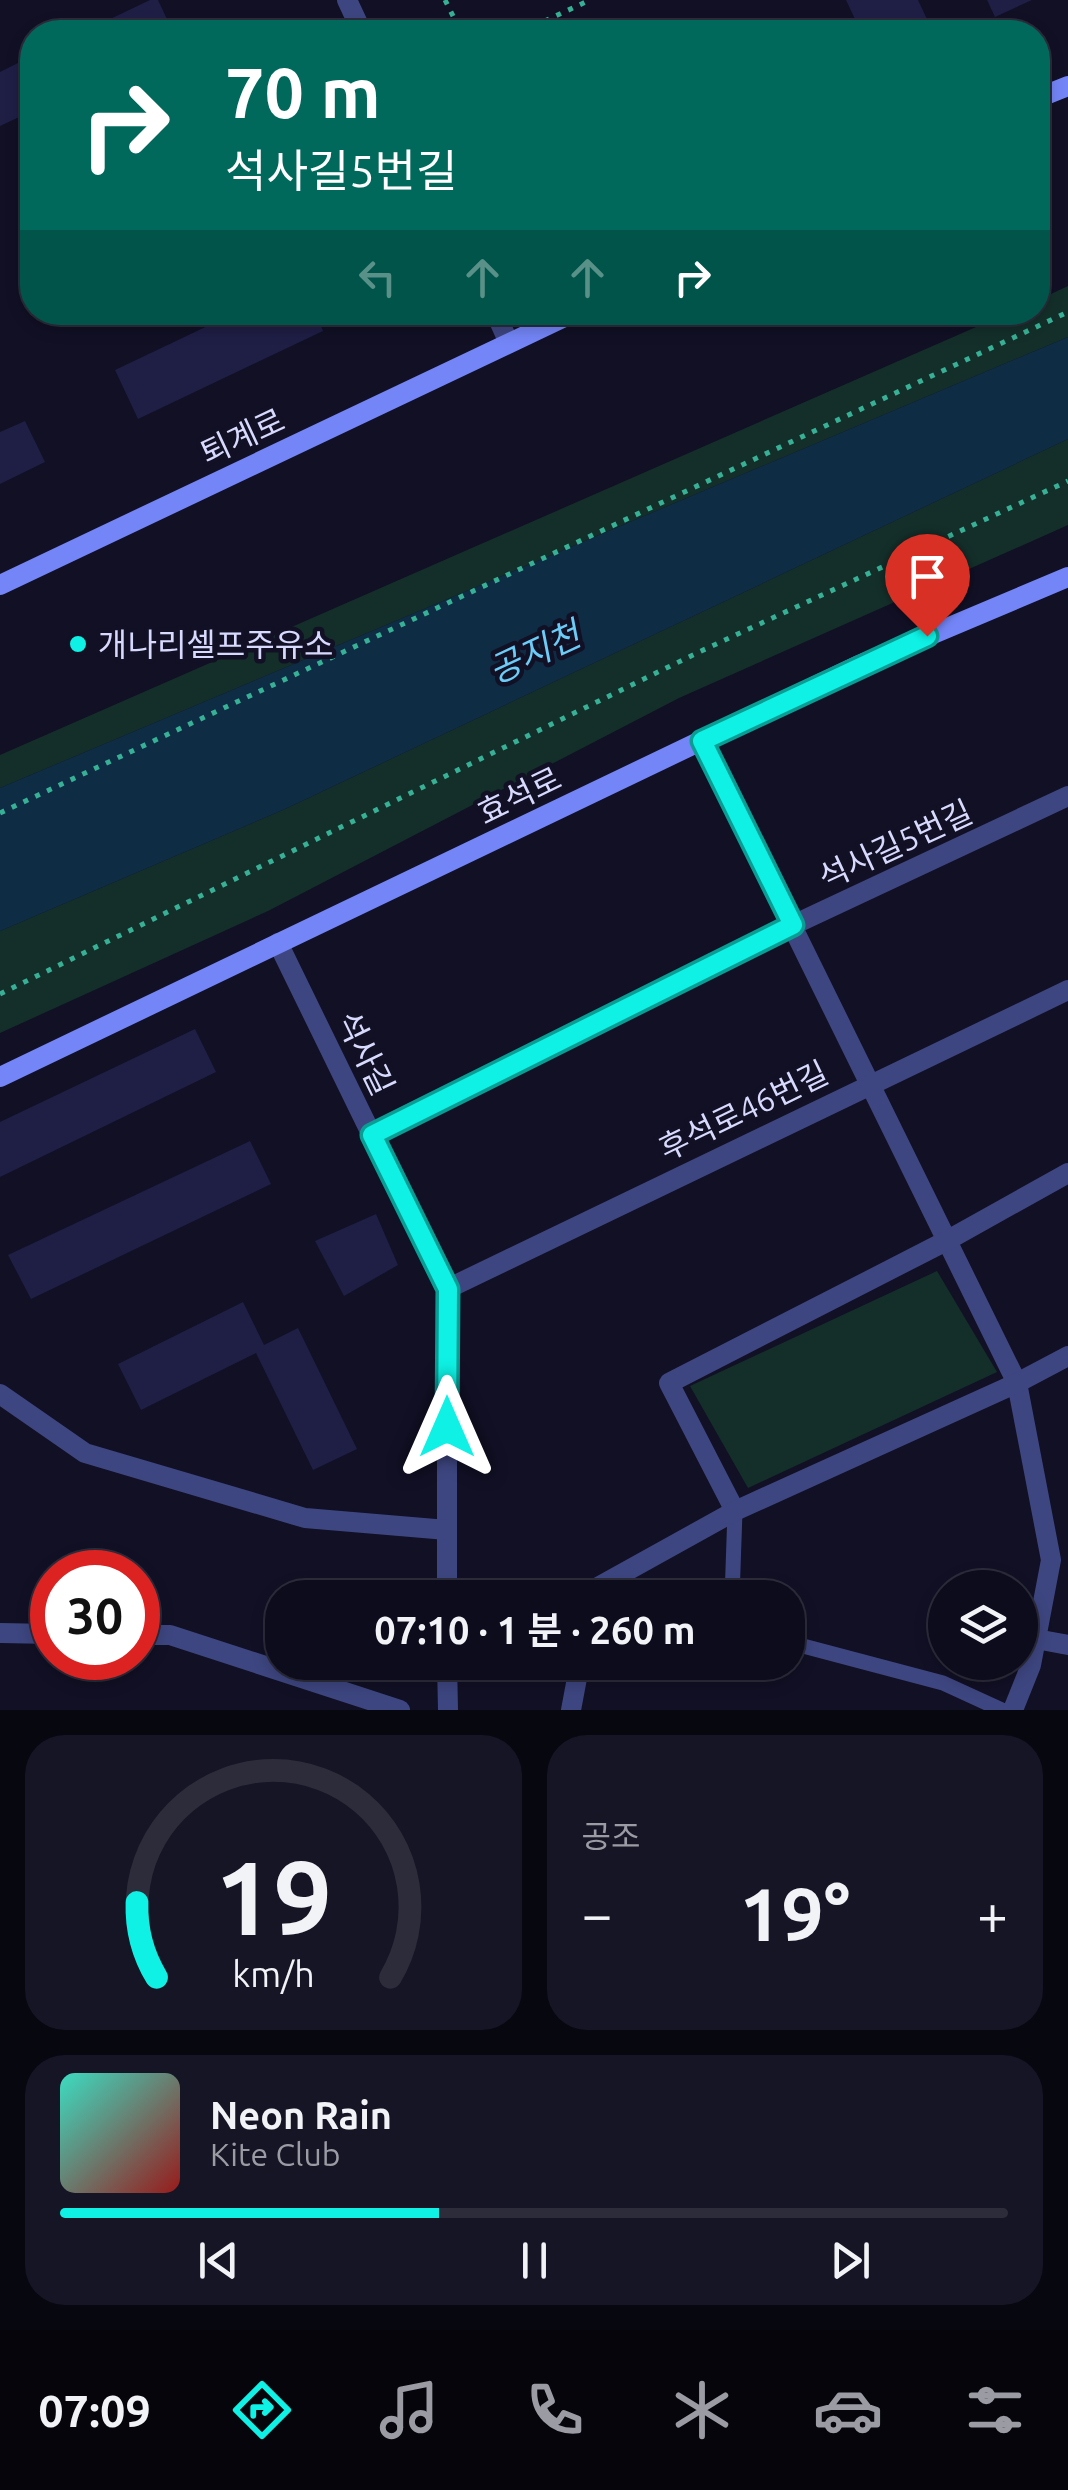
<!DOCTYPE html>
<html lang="ko">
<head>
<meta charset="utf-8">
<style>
	:root { --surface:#0d0c1c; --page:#161525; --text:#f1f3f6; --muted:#9a9ba3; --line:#2d2c3b; --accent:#0ef1e4 }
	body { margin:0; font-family:Ubuntu,"Noto Sans KR",sans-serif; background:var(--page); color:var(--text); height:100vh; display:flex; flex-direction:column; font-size:38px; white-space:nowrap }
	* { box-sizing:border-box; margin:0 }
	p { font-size:32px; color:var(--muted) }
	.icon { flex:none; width:55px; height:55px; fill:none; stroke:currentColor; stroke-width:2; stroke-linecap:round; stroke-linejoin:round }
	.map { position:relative; height:1710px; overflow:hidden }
	.details { display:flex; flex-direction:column; gap:25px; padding:25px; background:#07070f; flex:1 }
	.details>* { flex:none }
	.top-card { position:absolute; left:20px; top:20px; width:1030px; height:305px; border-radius:40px; box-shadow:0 5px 15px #0003,0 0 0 2px var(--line); background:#00695c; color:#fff; overflow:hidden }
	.tools { position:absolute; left:928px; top:1570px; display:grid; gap:20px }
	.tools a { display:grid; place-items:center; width:110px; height:110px; border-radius:50%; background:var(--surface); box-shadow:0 5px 15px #0003,0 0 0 2px var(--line); font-size:50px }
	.speed { position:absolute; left:30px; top:1550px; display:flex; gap:20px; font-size:50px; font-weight:700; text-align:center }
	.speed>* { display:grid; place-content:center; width:130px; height:130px; border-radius:50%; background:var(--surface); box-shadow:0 5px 15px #0003,0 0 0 2px var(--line); line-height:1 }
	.speed .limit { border:15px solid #d22; background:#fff; color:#111 }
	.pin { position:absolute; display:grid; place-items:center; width:85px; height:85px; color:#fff; margin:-102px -42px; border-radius:50% 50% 50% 0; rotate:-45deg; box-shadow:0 0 10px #0007 }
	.pin .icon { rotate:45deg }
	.me { position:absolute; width:110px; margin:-55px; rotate:0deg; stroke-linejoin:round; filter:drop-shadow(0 0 8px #0008) }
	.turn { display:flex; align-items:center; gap:35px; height:210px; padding:0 40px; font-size:45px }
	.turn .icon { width:130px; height:130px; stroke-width:2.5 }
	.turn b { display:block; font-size:70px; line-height:85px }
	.lanes { display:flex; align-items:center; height:95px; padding:0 40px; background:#0003; justify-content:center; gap:50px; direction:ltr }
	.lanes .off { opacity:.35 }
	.big { font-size:75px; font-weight:600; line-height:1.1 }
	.details .tile { flex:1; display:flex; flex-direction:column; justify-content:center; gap:15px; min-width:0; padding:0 35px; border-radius:40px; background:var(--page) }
	.details .dial { align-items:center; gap:0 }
	.dial svg { height:260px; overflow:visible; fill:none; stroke:var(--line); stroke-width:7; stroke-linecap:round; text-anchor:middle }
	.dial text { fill:var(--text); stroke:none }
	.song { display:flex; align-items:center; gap:30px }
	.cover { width:120px; height:120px; border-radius:15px; background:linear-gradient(135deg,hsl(170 70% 55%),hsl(0 70% 35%)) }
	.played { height:10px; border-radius:5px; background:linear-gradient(90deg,var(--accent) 40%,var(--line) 40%) }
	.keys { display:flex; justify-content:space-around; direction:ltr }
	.heat { display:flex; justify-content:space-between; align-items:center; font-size:55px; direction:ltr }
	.details .tiles { flex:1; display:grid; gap:25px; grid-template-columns:1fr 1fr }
	.tile:last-child { grid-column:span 2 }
	.trip { position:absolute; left:265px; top:1580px; width:540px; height:100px; border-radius:40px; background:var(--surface); box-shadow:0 5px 15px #0003,0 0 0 2px var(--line); font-weight:600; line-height:100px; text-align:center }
	.menu { display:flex; height:160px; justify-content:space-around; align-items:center; background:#05050b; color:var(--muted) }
	.menu .icon { width:70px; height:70px }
	.menu .selected { color:var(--accent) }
	.menu b { font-size:45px; color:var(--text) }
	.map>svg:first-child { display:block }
	.green { fill:#142f2a }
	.water { fill:#0f2c45 }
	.building { fill:#1f1e45 }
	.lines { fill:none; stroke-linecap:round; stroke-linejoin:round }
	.path { stroke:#37b196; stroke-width:5; stroke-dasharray:5 8; stroke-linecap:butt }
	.lane { stroke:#3e4681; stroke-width:15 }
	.street { stroke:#3e4681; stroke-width:20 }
	.secondary { stroke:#7485f7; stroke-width:20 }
	.route-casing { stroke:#099d94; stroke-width:25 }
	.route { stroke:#0ef1e4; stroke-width:18 }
	.poi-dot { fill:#0ef1e4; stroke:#111025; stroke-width:4 }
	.labels { text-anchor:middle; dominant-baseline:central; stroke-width:9; stroke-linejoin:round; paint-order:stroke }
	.street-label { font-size:32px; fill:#d7d9fd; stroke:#111025 }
	.poi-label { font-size:32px; fill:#d7d9fd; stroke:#111025; text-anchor:start }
	.water-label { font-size:35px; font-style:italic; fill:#6bccf7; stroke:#111025 }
</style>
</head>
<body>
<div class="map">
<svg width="1068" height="1710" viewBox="0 0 1068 1710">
	<rect width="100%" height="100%" fill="#111025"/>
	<g class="green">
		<polygon points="1068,286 1068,337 0,788 0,755 1008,313 1038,312 1038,300"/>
		<polygon points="1068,439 1068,525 679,698 268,911 0,1033 0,931 285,809"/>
		<polygon points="937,1271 997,1372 748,1488 690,1386"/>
	</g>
	<polygon class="water" points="1068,337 1068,439 285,809 0,931 0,788"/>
	<g class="building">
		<polygon points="150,0 158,0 173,32 83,32"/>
		<polygon points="846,0 918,0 933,32 861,32"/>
		<polygon points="987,0 1032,0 995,17"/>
		<polygon points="32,56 32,111 0,126 0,72"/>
		<polygon points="237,312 315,312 323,331 138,419 115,370"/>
		<polygon points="25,421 45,462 0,484 0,432"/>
		<polygon points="195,1029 216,1072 0,1177 0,1122"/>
		<polygon points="250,1141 271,1184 31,1299 8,1255"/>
		<polygon points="376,1214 398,1265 344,1296 315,1241"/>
		<polygon points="243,1302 264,1345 298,1328 357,1449 313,1470 256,1353 141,1410 118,1364"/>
	</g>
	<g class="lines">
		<g class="path">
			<polyline points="445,0 461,32"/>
			<polyline points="521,32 590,0"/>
			<polyline points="0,813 1068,312"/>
			<polyline points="0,994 699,652 1068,481"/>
		</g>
		<g class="lane">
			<polyline points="732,1598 735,1511"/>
			<polyline points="788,1642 943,1683 1002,1710"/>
		</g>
		<g class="street">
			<polyline points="347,0 362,32"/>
			<polyline points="495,312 509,343"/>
			<polyline points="701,741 1017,1383 1051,1560 1031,1665 1013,1710"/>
			<polyline points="278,943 447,1289 447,1598"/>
			<polyline points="372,1135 793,925 1068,796"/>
			<polyline points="447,1289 1068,990"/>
			<polyline points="0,1394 85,1453 305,1518 447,1530"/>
			<polyline points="735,1511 669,1383 948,1240 1068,1173"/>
			<polyline points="588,1598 589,1592 735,1511 1017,1383 1068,1356"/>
			<polyline points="0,1633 52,1634"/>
			<polyline points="138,1635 170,1635 400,1710"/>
			<polyline points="1036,1639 1068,1645"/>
			<polyline points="447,1662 448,1710"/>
			<polyline points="571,1710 580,1662"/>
		</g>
		<g class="secondary">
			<polyline points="1038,98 1068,86"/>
			<polyline points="0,585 575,312"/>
			<polyline points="0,1077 857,666 1068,577"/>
		</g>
	</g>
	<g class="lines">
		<defs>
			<polyline id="route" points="447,1427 448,1289 372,1135 793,925 702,741 927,636"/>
		</defs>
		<use href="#route" class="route-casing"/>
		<use href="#route" class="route"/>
	</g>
	<circle class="poi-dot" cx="78" cy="644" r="10"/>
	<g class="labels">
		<g class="street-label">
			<text transform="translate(242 436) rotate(-25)">퇴계로</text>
			<text transform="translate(519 795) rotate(-26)">효석로</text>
			<text transform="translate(895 844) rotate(-25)">석사길5번길</text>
			<text transform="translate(366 1053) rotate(64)">석사길</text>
			<text transform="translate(743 1110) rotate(-26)">후석로46번길</text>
		</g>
		<g class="poi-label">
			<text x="98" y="644">개나리셀프주유소</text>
		</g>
		<g class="water-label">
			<text transform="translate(534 652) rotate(-25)">공지천</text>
		</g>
	</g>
</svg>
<div class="tools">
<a><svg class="icon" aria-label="layers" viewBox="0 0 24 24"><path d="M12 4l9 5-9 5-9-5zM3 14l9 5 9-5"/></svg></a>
</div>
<div class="speed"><div class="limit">30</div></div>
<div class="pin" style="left:927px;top:636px;background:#d93025"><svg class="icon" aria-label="arrive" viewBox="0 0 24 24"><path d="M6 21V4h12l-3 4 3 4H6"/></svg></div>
<svg class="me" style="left:447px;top:1427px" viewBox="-20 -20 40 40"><path d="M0-17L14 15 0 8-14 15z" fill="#0ef1e4" stroke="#fff" stroke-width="4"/></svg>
<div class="trip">07:10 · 1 분 · 260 m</div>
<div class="top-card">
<div class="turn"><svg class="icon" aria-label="right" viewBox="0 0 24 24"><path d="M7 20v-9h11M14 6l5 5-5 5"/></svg><div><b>70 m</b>석사길5번길</div></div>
<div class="lanes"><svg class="icon off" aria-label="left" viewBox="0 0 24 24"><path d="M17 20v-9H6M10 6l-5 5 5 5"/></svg><svg class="icon off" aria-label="ahead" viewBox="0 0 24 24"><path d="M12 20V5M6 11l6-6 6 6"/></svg><svg class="icon off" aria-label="ahead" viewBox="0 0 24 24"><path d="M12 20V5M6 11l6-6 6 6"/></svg><svg class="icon" aria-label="right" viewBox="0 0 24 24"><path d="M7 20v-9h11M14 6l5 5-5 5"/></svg></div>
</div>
</div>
<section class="details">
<div class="tiles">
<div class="tile dial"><svg viewBox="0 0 100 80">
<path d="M14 69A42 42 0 1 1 86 69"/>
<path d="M14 69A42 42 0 0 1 8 46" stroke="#0ef1e4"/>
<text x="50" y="56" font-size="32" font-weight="700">19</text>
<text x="50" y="72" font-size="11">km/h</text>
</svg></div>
<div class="tile"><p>공조</p>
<div class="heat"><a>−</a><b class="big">19°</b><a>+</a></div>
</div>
<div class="tile">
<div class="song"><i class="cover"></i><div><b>Neon Rain</b><p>Kite Club</p></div></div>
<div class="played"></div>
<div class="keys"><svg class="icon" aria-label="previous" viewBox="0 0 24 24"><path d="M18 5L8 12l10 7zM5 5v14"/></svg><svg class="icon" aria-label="pause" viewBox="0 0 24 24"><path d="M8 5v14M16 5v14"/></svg><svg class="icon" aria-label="next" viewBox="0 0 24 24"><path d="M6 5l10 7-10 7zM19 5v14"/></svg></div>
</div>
</div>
</section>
<nav class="menu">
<b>07:09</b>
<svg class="icon selected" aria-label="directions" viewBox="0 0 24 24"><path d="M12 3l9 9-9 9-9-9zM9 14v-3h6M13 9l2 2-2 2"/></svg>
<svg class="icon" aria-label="music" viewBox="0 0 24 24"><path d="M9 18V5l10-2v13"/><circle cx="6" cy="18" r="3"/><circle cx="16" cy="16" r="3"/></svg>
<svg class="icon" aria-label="phone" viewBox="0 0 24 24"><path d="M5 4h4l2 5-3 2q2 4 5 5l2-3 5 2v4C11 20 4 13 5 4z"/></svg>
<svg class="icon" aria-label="climate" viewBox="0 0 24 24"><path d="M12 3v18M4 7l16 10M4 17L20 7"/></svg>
<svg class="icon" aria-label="car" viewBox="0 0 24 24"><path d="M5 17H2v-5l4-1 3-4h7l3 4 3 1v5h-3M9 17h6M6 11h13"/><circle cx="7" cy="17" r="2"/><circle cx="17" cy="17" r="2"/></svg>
<svg class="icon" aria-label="filters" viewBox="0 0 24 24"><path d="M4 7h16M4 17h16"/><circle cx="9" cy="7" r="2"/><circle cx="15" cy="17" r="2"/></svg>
</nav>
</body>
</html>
